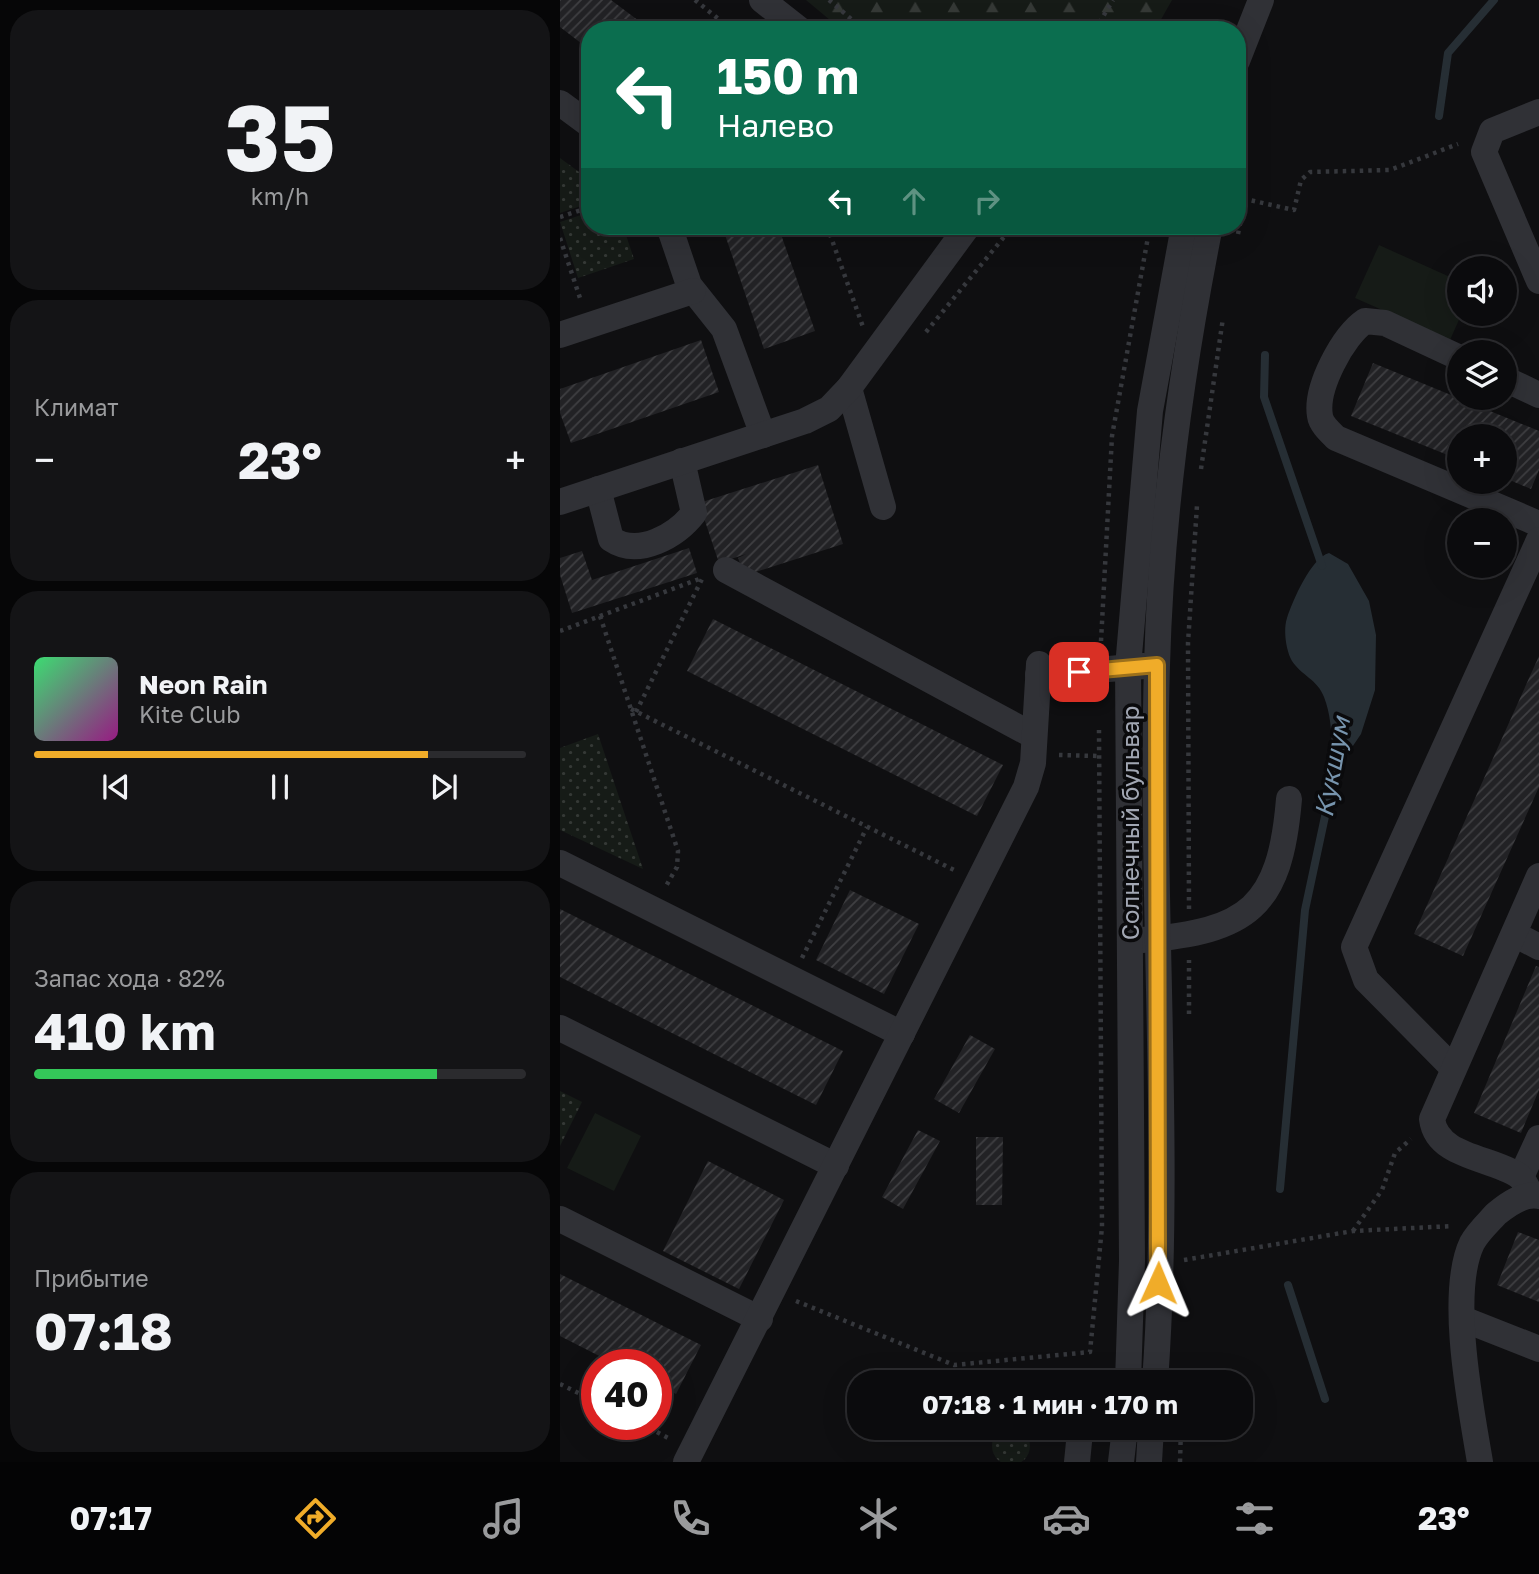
<!DOCTYPE html>
<html lang="ru">
<head>
<meta charset="utf-8">
<style>
	:root { --surface:#0b0b0d; --page:#141416; --text:#f1f3f6; --muted:#9a9b9d; --line:#2b2b2e; --accent:#f0ac29 }
	body { margin:0; font-family:"Golos Text",sans-serif; background:var(--page); color:var(--text); height:100vh; display:flex; flex-direction:column; font-size:26px; white-space:nowrap }
	* { box-sizing:border-box; margin:0 }
	p { font-size:23px; color:var(--muted) }
	.icon { flex:none; width:38px; height:38px; fill:none; stroke:currentColor; stroke-width:2; stroke-linecap:round; stroke-linejoin:round }
	.map { position:relative; flex:1; overflow:hidden }
	.sheet { display:flex; flex-direction:column; gap:10px; padding:10px; background:#060607; width:560px }
	.sheet>* { flex:none }
	.hud { position:absolute; left:21px; top:21px; width:665px; height:214px; border-radius:28px; box-shadow:0 7px 28px #0002,0 0 0 2px var(--line); background:#0b6e4f; color:#fff; overflow:hidden }
	.fabs { position:absolute; left:887px; top:256px; display:grid; gap:14px }
	.fabs a { display:grid; place-items:center; width:70px; height:70px; border-radius:50%; background:var(--surface); box-shadow:0 7px 28px #0002,0 0 0 2px var(--line); font-size:35px }
	.speed { position:absolute; left:21px; top:1349px; display:flex; gap:14px; font-size:35px; font-weight:700; text-align:center }
	.speed>* { display:grid; place-content:center; width:91px; height:91px; border-radius:50%; background:var(--surface); box-shadow:0 7px 28px #0002,0 0 0 2px var(--line); line-height:1 }
	.speed .limit { border:10px solid #d22; background:#fff; color:#111 }
	.pin { position:absolute; display:grid; place-items:center; width:60px; height:60px; color:#fff; margin:-30px; border-radius:14px; box-shadow:0 4px 10px #0006 }
	.me { position:absolute; width:77px; margin:-38px; rotate:1deg; stroke-linejoin:round; filter:drop-shadow(0 0 5px #0008) }
	.turn { display:flex; align-items:center; gap:24px; height:147px; padding:0 21px; font-size:32px }
	.turn .icon { width:91px; height:91px; stroke-width:2.5 }
	.turn b { display:block; font-size:49px; line-height:60px }
	.lanes { display:flex; align-items:center; height:66px; padding:0 21px; background:#0003; justify-content:center; gap:35px; direction:ltr }
	.lanes .off { opacity:.35 }
	.big { font-size:52px; font-weight:700; line-height:1.1 }
	.sheet .card { flex:1; display:flex; flex-direction:column; justify-content:center; gap:10px; min-width:0; padding:0 24px; border-radius:28px; background:var(--page) }
	.sheet .dial { align-items:center; gap:0 }
	.dial b { font-size:91px; line-height:1 }
	.song { display:flex; align-items:center; gap:21px }
	.cover { width:84px; height:84px; border-radius:10px; background:linear-gradient(135deg,hsl(140 70% 55%),hsl(310 70% 35%)) }
	.played { height:7px; border-radius:4px; background:linear-gradient(90deg,var(--accent) 80%,var(--line) 80%) }
	.keys { display:flex; justify-content:space-around; direction:ltr }
	.heat { display:flex; justify-content:space-between; align-items:center; font-size:38px; direction:ltr }
	.charge { height:10px; border-radius:5px; background:linear-gradient(90deg,#34c759 82%,var(--line) 0) }
	.trip { position:absolute; left:287px; top:1370px; width:406px; height:70px; border-radius:28px; background:var(--surface); box-shadow:0 7px 28px #0002,0 0 0 2px var(--line); font-weight:700; line-height:70px; text-align:center }
	.tab-bar { display:flex; height:112px; justify-content:space-around; align-items:center; background:#040405; color:var(--muted) }
	.tab-bar .icon { width:49px; height:49px }
	.tab-bar .on { color:var(--accent) }
	.tab-bar b { font-size:32px; color:var(--text) }
	main { display:flex; flex:1; min-height:0 }
	.map>svg:first-child { display:block }
	.green { fill:#161b17 }
	.forest { fill:url(#forest-firs) }
	.park { fill:url(#park-dots) }
	.water { fill:#262e34 }
	.lines { fill:none; stroke-linecap:round; stroke-linejoin:round }
	.stream { stroke:#262e34; stroke-width:8 }
	.building { fill:url(#building-hatch) }
	.path { stroke:#36383d; stroke-width:4.5; stroke-dasharray:3.5 5; stroke-linecap:butt }
	.minor { stroke:#303136; stroke-width:26 }
	.route-casing { stroke:#9c701b; stroke-width:18 }
	.route { stroke:#f0ac29; stroke-width:12 }
	.labels { text-anchor:middle; dominant-baseline:central; stroke-width:7; stroke-linejoin:round; paint-order:stroke }
	.street-label { font-size:24px; fill:#a1a6b2; stroke:#0a0a0c }
	.water-label { font-size:26px; font-style:italic; fill:#7794ad; stroke:#0a0a0c }
</style>
</head>
<body>
<main>
<section class="sheet">
<div class="card dial"><b>35</b><p>km/h</p></div>
<div class="card"><p>Климат</p>
<div class="heat"><a>−</a><b class="big">23°</b><a>+</a></div>
</div>
<div class="card">
<div class="song"><i class="cover"></i><div><b>Neon Rain</b><p>Kite Club</p></div></div>
<div class="played"></div>
<div class="keys"><svg class="icon" aria-label="previous" viewBox="0 0 24 24"><path d="M18 5L8 12l10 7zM5 5v14"/></svg><svg class="icon" aria-label="pause" viewBox="0 0 24 24"><path d="M8 5v14M16 5v14"/></svg><svg class="icon" aria-label="next" viewBox="0 0 24 24"><path d="M6 5l10 7-10 7zM19 5v14"/></svg></div>
</div>
<div class="card"><p>Запас хода · 82%</p><b class="big">410 km</b><div class="charge"></div></div>
<div class="card"><p>Прибытие</p><b class="big">07:18</b></div>
</section>
<div class="map">
<svg width="979" height="1462" viewBox="0 0 979 1462">
	<defs>
		<pattern id="forest-firs" width="22" height="20" patternUnits="userSpaceOnUse" patternTransform="scale(1.75)"><rect width="22" height="20" fill="#161b17"/><path d="M5 1l3.5 6h-7zM16 11l3.5 6h-7z" fill="#353936"/></pattern>
		<pattern id="park-dots" width="8" height="8" patternUnits="userSpaceOnUse" patternTransform="scale(1.75)"><rect width="8" height="8" fill="#161b17"/><path d="M2 2h.1M6 6h.1" fill="none" stroke="#353936" stroke-width="1.8" stroke-linecap="round"/></pattern>
		<pattern id="building-hatch" width="6" height="6" patternUnits="userSpaceOnUse" patternTransform="scale(1.75)"><rect width="6" height="6" fill="#222225"/><path d="M-1 1l2-2M0 6l6-6M5 7l2-2" fill="none" stroke="#3f3f42"/></pattern>
	</defs>
	<rect width="100%" height="100%" fill="#0f0f11"/>
	<g class="green">
		<polygon points="819,245 899,281 900,313 902,313 890,340 795,298"/>
		<polygon points="35,1113 81,1136 54,1191 7,1168"/>
	</g>
	<polygon class="forest" points="246,0 612,0 595,30 282,30"/>
	<g class="park">
		<polygon points="0,158 30,180 30,203 0,213"/>
		<polygon points="30,212 30,226 63,226 74,259 18,278 0,222"/>
		<polygon points="38,734 83,869 0,830 0,748"/>
		<polygon points="0,1091 22,1102 0,1146"/>
		<circle cx="451" cy="1446" r="19"/>
	</g>
	<path class="water" d="M769,553L788,564L809,601L816,635L815,690L801,734L782,762L771,789C771,759 775,725 764,697C758,680 741,675 732,661C726,651 723,630 727,618C733,600 751,558 769,553Z"/>
	<g class="lines">
		<g class="stream">
			<polyline points="879,116 888,53 934,0"/>
			<polyline points="705,355 704,397 762,566"/>
			<polyline points="720,1189 745,910 773,779"/>
			<polyline points="728,1285 765,1399"/>
		</g>
	</g>
	<g class="building">
		<polygon points="0,0 51,0 91,30 30,30 30,50 0,27"/>
		<polygon points="162,226 218,226 255,331 204,349"/>
		<polygon points="141,340 159,392 11,443 0,413 0,389"/>
		<polygon points="813,363 979,431 979,470 971,489 945,478 945,436 900,436 900,460 791,416"/>
		<polygon points="258,465 283,544 177,578 183,572 178,558 186,554 159,563 139,503"/>
		<polygon points="129,548 137,573 12,613 0,575 0,558 22,551 32,580"/>
		<polygon points="153,619 443,765 417,816 127,671"/>
		<polygon points="979,656 979,787 903,956 854,934"/>
		<polygon points="290,890 359,924 324,994 256,960"/>
		<polygon points="0,909 283,1051 256,1105 0,977"/>
		<polygon points="976,966 979,967 979,1090 961,1133 914,1113"/>
		<polygon points="410,1035 435,1049 399,1113 374,1099"/>
		<polygon points="358,1130 380,1141 343,1209 322,1197"/>
		<polygon points="416,1137 443,1137 442,1205 416,1205"/>
		<polygon points="148,1161 224,1200 179,1289 103,1251"/>
		<polygon points="958,1232 979,1240 979,1302 937,1285"/>
		<polygon points="0,1274 141,1345 116,1394 96,1384 96,1365 57,1365 0,1336"/>
	</g>
	<g class="lines">
		<g class="path">
			<polyline points="135,0 172,30"/>
			<polyline points="269,0 304,30"/>
			<polyline points="535,30 553,0"/>
			<polyline points="0,217 30,207"/>
			<polyline points="267,226 303,327"/>
			<polyline points="437,226 448,232 452,226"/>
			<polyline points="678,234 685,199 734,210 741,180 750,172 830,170 898,144"/>
			<polyline points="0,238 21,301"/>
			<polyline points="366,332 448,232"/>
			<polyline points="641,469 663,318"/>
			<polyline points="40,616 118,851 117,867 106,886"/>
			<polyline points="0,631 142,578"/>
			<polyline points="541,641 552,436 590,226"/>
			<polyline points="71,709 396,871"/>
			<polyline points="76,712 142,579"/>
			<polyline points="499,755 539,756"/>
			<polyline points="629,909 628,643 637,505"/>
			<polyline points="242,958 307,827"/>
			<polyline points="629,1014 629,960"/>
			<polyline points="793,1231 822,1190 835,1153 851,1139"/>
			<polyline points="624,1260 793,1231 893,1226"/>
			<polyline points="236,1301 394,1365 530,1352 542,1227 539,730"/>
			<polyline points="0,1384 37,1402"/>
			<polyline points="82,1424 110,1439"/>
			<polyline points="620,1462 621,1428"/>
		</g>
		<g class="minor">
			<polyline points="202,0 240,30"/>
			<polyline points="677,61 701,0"/>
			<polyline points="0,103 30,125"/>
			<polyline points="979,112 932,131 924,152 979,281"/>
			<polyline points="109,226 129,285 164,329 203,435"/>
			<polyline points="0,335 133,291"/>
			<path d="M900,358L825,323L805,321C783,336 755,388 760,416C761,424 770,432 776,438L979,524"/>
			<polyline points="945,379 979,395"/>
			<polyline points="289,388 323,507"/>
			<path d="M38,489L51,539C79,558 117,535 134,513L122,461"/>
			<polyline points="0,502 245,421 269,409 289,388 408,226"/>
			<polyline points="166,570 474,736"/>
			<polyline points="478,675 584,666"/>
			<polyline points="0,863 342,1034"/>
			<polyline points="954,934 979,947"/>
			<path d="M582,940C688,931 720,908 729,799"/>
			<polyline points="0,1028 276,1166"/>
			<polyline points="893,1068 806,980 794,947 979,540"/>
			<polyline points="961,1177 979,1138"/>
			<path d="M971,1195C968,1189 964,1180 959,1176C932,1157 877,1158 872,1119L979,876"/>
			<polyline points="0,1219 200,1319"/>
			<polyline points="903,1319 979,1349"/>
			<polyline points="568,1382 572,1261 568,667 590,411 624,226"/>
			<path d="M595,1382C612,1146 590,903 597,665C601,517 621,371 650,226"/>
			<polyline points="126,1462 466,787 473,763 479,664"/>
			<polyline points="517,1462 519,1442"/>
			<polyline points="561,1462 565,1428"/>
			<polyline points="589,1462 591,1428"/>
			<path d="M920,1462C911,1408 888,1293 912,1243C918,1232 928,1223 936,1214C948,1204 963,1193 979,1196"/>
		</g>
	</g>
	<g class="lines">
		<defs>
			<polyline id="route" points="519,672 597,665 598,1283"/>
		</defs>
		<use href="#route" class="route-casing"/>
		<use href="#route" class="route"/>
	</g>
	<g class="labels">
		<g class="street-label">
			<text transform="translate(569 823) rotate(-90)">Солнечный бульвар</text>
		</g>
		<g class="water-label">
			<text transform="translate(772 767) rotate(-80)">Кукшум</text>
		</g>
	</g>
</svg>
<div class="fabs">
<a><svg class="icon" aria-label="sound" viewBox="0 0 24 24"><path d="M4 9h4l5-4v14l-5-4H4zM17 9q2 3 0 6"/></svg></a>
<a><svg class="icon" aria-label="layers" viewBox="0 0 24 24"><path d="M12 4l9 5-9 5-9-5zM3 14l9 5 9-5"/></svg></a>
<a>+</a>
<a>−</a>
</div>
<div class="speed"><div class="limit">40</div></div>
<div class="pin" style="left:519px;top:672px;background:#d93025"><svg class="icon" aria-label="arrive" viewBox="0 0 24 24"><path d="M6 21V4h12l-3 4 3 4H6"/></svg></div>
<svg class="me" style="left:598px;top:1283px" viewBox="-20 -20 40 40"><path d="M0-17L14 15 0 8-14 15z" fill="#f0ac29" stroke="#fff" stroke-width="4"/></svg>
<div class="trip">07:18 · 1 мин · 170 m</div>
<div class="hud">
<div class="turn"><svg class="icon" aria-label="left" viewBox="0 0 24 24"><path d="M17 20v-9H6M10 6l-5 5 5 5"/></svg><div><b>150 m</b>Налево</div></div>
<div class="lanes"><svg class="icon" aria-label="left" viewBox="0 0 24 24"><path d="M17 20v-9H6M10 6l-5 5 5 5"/></svg><svg class="icon off" aria-label="ahead" viewBox="0 0 24 24"><path d="M12 20V5M6 11l6-6 6 6"/></svg><svg class="icon off" aria-label="right" viewBox="0 0 24 24"><path d="M7 20v-9h11M14 6l5 5-5 5"/></svg></div>
</div>
</div>
</main>
<nav class="tab-bar">
<b>07:17</b>
<svg class="icon on" aria-label="directions" viewBox="0 0 24 24"><path d="M12 3l9 9-9 9-9-9zM9 14v-3h6M13 9l2 2-2 2"/></svg>
<svg class="icon" aria-label="music" viewBox="0 0 24 24"><path d="M9 18V5l10-2v13"/><circle cx="6" cy="18" r="3"/><circle cx="16" cy="16" r="3"/></svg>
<svg class="icon" aria-label="phone" viewBox="0 0 24 24"><path d="M5 4h4l2 5-3 2q2 4 5 5l2-3 5 2v4C11 20 4 13 5 4z"/></svg>
<svg class="icon" aria-label="climate" viewBox="0 0 24 24"><path d="M12 3v18M4 7l16 10M4 17L20 7"/></svg>
<svg class="icon" aria-label="car" viewBox="0 0 24 24"><path d="M5 17H2v-5l4-1 3-4h7l3 4 3 1v5h-3M9 17h6M6 11h13"/><circle cx="7" cy="17" r="2"/><circle cx="17" cy="17" r="2"/></svg>
<svg class="icon" aria-label="filters" viewBox="0 0 24 24"><path d="M4 7h16M4 17h16"/><circle cx="9" cy="7" r="2"/><circle cx="15" cy="17" r="2"/></svg>
<b>23°</b>
</nav>
</body>
</html>
